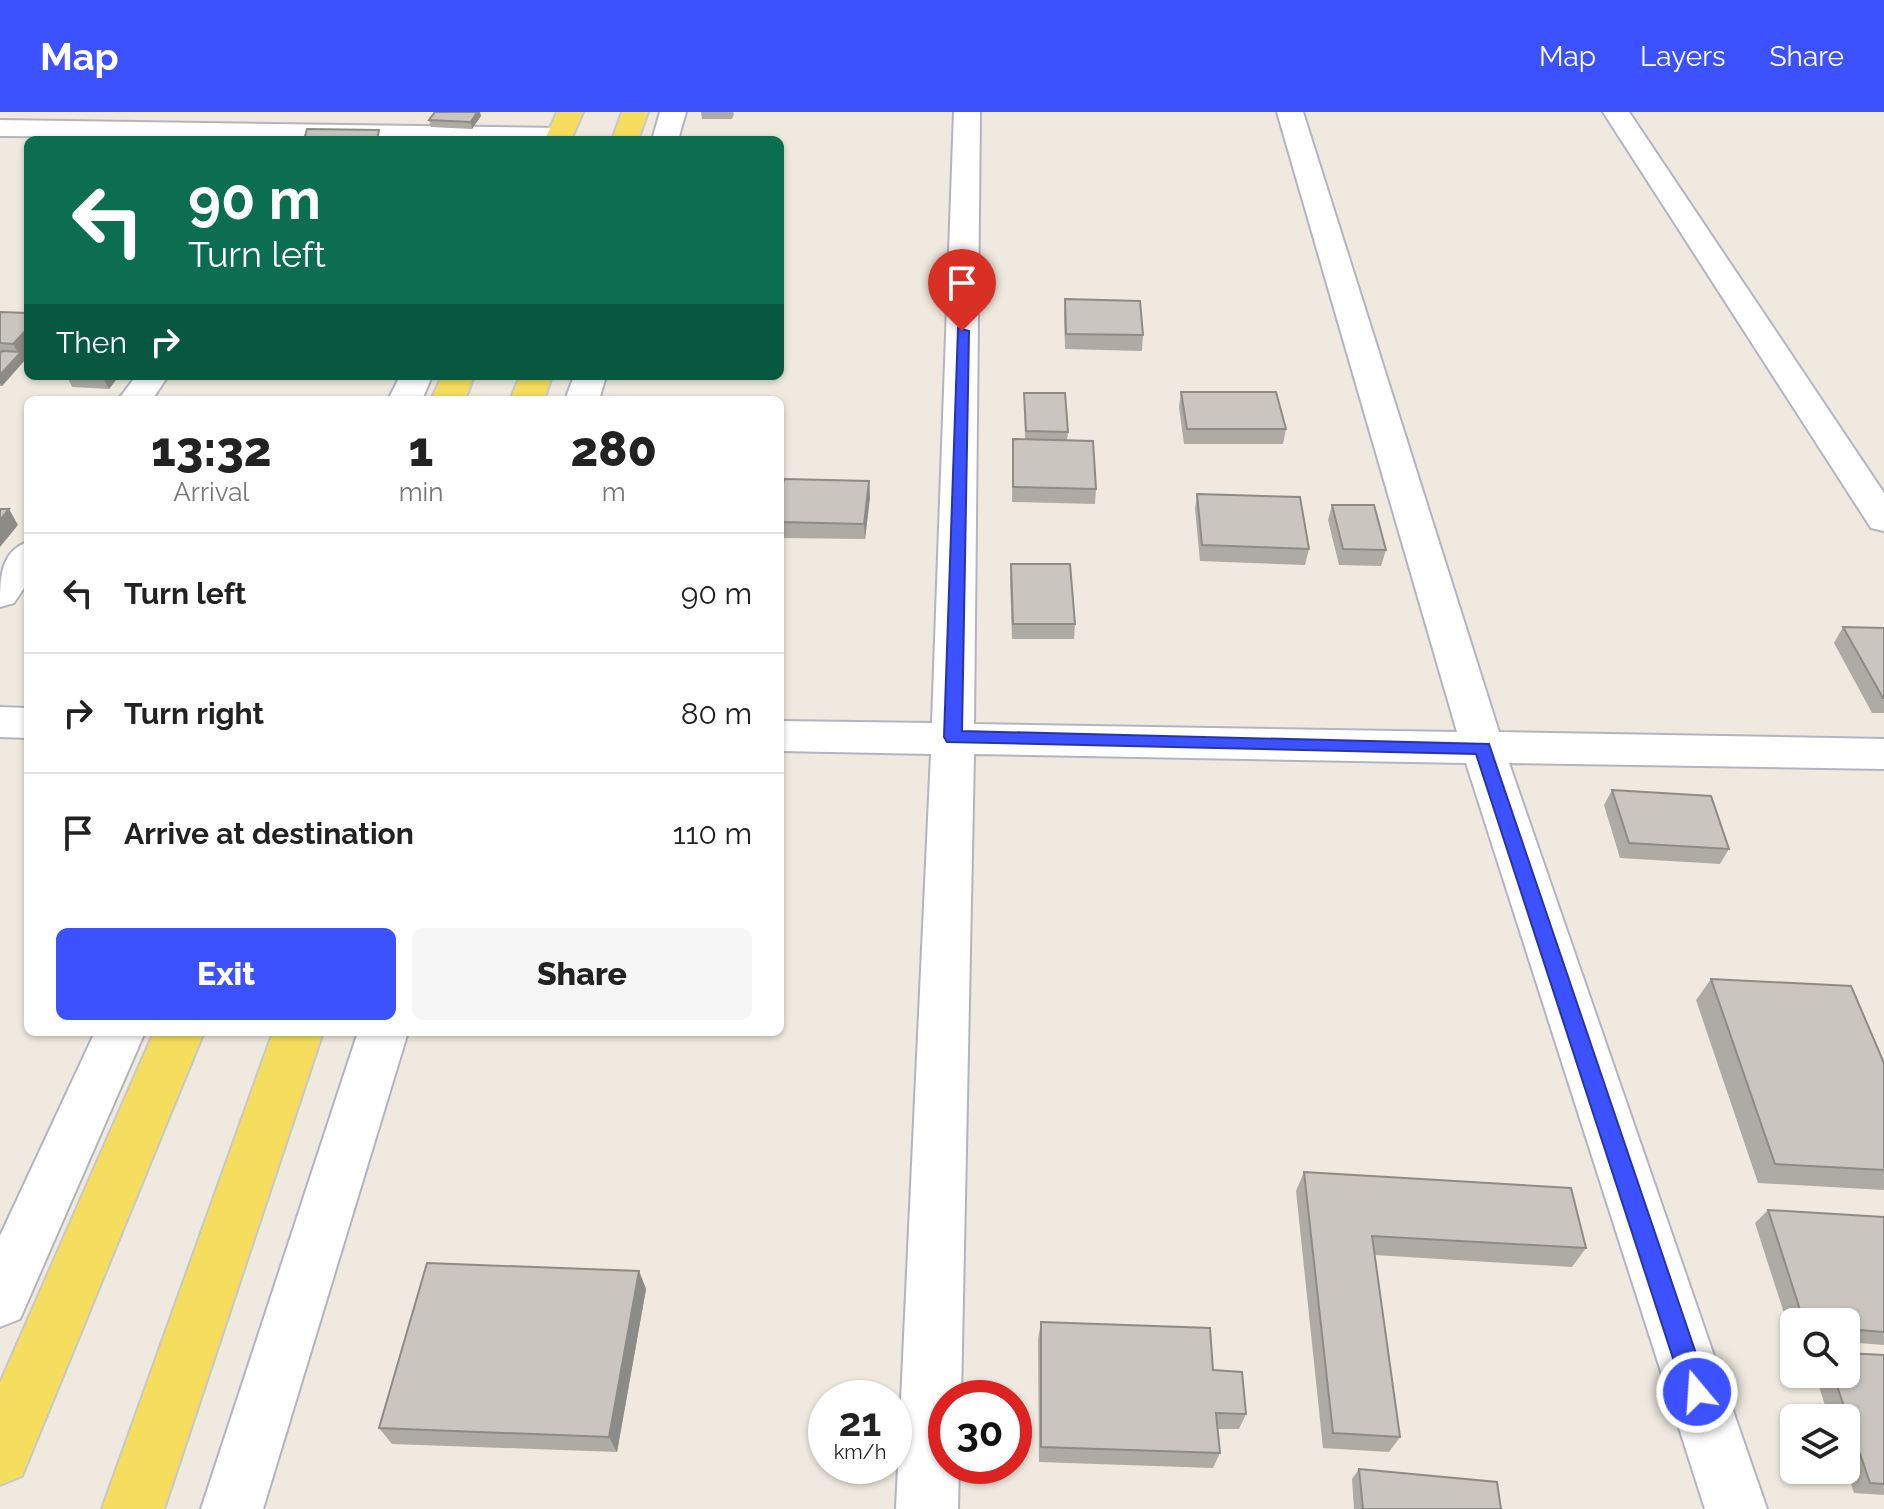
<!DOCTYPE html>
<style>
:root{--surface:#fff;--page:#f6f6f6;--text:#222;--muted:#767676;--line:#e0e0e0;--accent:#3c51ff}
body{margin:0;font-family:Raleway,sans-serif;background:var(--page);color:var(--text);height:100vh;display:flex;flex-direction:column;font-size:30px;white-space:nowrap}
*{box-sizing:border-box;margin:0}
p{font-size:26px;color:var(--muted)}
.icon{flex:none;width:44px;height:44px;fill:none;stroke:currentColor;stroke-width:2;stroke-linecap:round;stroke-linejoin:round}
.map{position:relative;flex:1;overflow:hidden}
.drawer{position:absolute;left:24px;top:284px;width:760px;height:640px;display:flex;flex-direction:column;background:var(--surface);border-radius:12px;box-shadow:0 2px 6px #0004}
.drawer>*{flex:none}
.hud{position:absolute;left:24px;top:24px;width:760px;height:244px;border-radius:12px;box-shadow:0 2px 6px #0004;background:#0b6e4f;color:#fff;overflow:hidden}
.buttons{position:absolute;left:1780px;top:1196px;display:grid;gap:16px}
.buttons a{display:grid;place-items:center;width:80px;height:80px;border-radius:12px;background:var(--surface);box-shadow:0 2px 6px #0004;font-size:40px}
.speed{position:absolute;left:808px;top:1268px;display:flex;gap:16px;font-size:40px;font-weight:700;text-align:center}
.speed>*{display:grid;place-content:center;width:104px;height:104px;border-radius:50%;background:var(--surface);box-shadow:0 2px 6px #0004;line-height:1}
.speed small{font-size:20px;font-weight:400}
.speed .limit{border:12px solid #d22;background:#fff;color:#111}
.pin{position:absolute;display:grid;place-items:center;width:68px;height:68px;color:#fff;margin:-82px -34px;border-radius:50% 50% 50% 0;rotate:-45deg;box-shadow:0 0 8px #0007}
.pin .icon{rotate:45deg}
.me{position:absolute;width:88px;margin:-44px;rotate:342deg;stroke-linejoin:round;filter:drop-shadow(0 0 6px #0008)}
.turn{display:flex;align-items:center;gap:28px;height:168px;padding:0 32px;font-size:36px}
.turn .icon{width:104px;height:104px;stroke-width:2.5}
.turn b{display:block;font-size:56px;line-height:68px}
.then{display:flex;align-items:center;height:76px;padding:0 32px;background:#0003;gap:16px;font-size:30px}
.eta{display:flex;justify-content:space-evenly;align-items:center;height:136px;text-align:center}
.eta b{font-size:48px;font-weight:800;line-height:56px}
.primary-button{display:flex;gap:16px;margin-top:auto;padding:16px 32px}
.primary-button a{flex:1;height:92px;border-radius:12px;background:var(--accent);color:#fff;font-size:32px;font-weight:800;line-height:92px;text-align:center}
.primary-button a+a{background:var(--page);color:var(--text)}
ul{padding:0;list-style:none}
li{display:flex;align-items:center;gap:24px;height:120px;padding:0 32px;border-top:2px solid var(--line)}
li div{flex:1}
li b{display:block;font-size:30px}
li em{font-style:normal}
header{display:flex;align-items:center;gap:48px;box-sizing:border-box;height:112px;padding:0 40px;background:var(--accent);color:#fff}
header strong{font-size:38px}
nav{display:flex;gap:44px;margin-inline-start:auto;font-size:28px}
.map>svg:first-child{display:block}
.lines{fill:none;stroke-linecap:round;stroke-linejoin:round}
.minor-casing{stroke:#b3b4c1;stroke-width:4}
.primary-casing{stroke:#c8c8c8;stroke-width:4}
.minor{fill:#fff;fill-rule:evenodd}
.primary{fill:#f5de5e;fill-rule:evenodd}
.wall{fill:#aeaaa4}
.shaded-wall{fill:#8d8b86}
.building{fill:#cac6bf;stroke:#8d8b86;stroke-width:2}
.route{fill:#3c51ff;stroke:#2735a6;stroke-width:2}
</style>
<header>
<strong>Map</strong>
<nav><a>Map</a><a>Layers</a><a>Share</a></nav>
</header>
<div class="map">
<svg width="1884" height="1397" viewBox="0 0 1884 1397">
<rect width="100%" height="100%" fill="#efe9df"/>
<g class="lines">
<defs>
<path id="minor" d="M660,0H686L678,28H652Z
M954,0H980L974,612L1457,620L1277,0H1303L1499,620L1884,627V657L1509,651L1767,1397H1705L1466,651L974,642L961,1286H946V1354H959L958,1397H896L931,642L780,639V609L932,611Z
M1603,0H1629L1884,381V419L1871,416Z
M0,8L560,16L569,18L573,24L570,28L0,24Z
M136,264H168L152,288H118Z
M400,264H432L422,288H388Z
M574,264H606L599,288H565Z
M28,430V470L14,491L0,495C0,467 0,439 28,430Z
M0,595L28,596V626L0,625Z
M95,920H145L20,1207L0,1215V1124Z
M358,920H408L263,1397H201Z"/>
<path id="primary" d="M557,0H583L571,28H545Z
M622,0H648L638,28H612Z
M442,264H474L465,288H431Z
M520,264H552L544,288H510Z
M154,920H204L22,1364L0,1373V1271Z
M273,920H323L164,1397H102Z"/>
</defs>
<use href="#minor" class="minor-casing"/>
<use href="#primary" class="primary-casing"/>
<use href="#minor" class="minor"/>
<use href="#primary" class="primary"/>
</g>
<path class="wall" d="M701,0H733L734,2L732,7H702Z
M481,4L472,17L431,15L429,8Z
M1065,187L1143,223L1142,239L1065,237L1064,202Z
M0,200L28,201V240L24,245L25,248L2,274H0Z
M67,264H119L109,277L72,275Z
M1181,280L1286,317L1283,332H1184L1179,295Z
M1024,281L1068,320L1067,328L1096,377L1095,392L1012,390L1013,327H1025Z
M869,369L870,385L865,427L780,426V389Z
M1197,382L1309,437L1305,453L1200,449L1195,397Z
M1332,393L1386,438L1381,454L1339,453L1328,408Z
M1011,452L1075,512L1074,527H1012L1010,467Z
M1843,515L1884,516V601H1872L1834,531Z
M1612,678L1729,737L1720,752L1620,746L1604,693Z
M1711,867L1884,951V1078L1758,1071L1696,888Z
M1304,1060L1586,1136L1572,1155L1374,1143L1400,1325L1389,1340L1323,1336L1296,1079Z
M1768,1098L1884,1105V1233L1846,1230V1210H1794V1226H1792L1755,1111Z
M639,1159L646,1177L617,1340L392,1332L379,1316Z
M1041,1210L1213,1258L1246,1302L1239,1317H1217L1220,1341L1213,1356L1039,1350L1038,1227Z
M1884,1243V1383L1854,1381L1846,1356V1306H1829L1815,1262H1846Z
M1359,1357L1501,1397H1354L1352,1367Z"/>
<path class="shaded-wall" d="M477,0H480L481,4L472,17L471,10Z
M28,216V234H25L28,240L24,245L25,248L2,274L0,271V263L19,242L13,232Z
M102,264H119L109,277Z
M869,369L870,385L865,427L864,412Z
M9,397L18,413L0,435V408Z
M639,1159L646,1177L617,1340L609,1325Z"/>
<path class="building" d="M435,0H477L471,10L429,8Z
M307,17L379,18L377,28H304Z
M1065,187L1140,189L1143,223L1066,222Z
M0,200L28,201V216L13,232L0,231Z
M2,239L21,240L0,263V241Z
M1181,280H1276L1286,317H1187Z
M1024,281H1065L1068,320L1026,319Z
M1013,327L1093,329L1096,377L1013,375Z
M784,367L869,369L864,412L780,410V389Z
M1197,382L1300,385L1309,437L1202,433Z
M1332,393H1374L1386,438L1343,437Z
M0,397H9L0,408Z
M1011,452H1070L1075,512H1013Z
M1843,515L1884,516V586H1883Z
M1612,678L1711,684L1729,737L1629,731Z
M1711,867L1851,874L1884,951V1058L1775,1052Z
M1304,1060L1571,1076L1586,1136L1372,1124L1400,1325L1333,1321Z
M1768,1098L1884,1105V1220L1846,1217V1210H1804Z
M427,1151L639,1159L609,1325L379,1316Z
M1041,1210L1210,1216L1213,1258L1242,1260L1246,1302L1216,1301L1220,1341L1041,1335Z
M1846,1241L1884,1243V1372L1870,1371L1833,1262H1846Z
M1359,1357L1497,1370L1501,1397H1363Z"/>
<path class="route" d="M958,216L969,219L962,619L1489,632L1709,1280L1705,1289L1697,1292L1688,1289L1684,1280L1476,642L947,630L944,625Z"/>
</svg>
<div class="buttons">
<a><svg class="icon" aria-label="search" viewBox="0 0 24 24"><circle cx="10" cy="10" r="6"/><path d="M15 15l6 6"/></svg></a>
<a><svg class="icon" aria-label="layers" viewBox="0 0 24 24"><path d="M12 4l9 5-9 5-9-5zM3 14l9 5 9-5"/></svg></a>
</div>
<div class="speed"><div>21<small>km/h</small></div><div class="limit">30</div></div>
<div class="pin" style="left:962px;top:219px;background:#d93025"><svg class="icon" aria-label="arrive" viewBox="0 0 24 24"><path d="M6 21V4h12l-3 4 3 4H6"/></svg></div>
<svg class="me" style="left:1697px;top:1280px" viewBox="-20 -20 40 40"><circle r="17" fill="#3c51ff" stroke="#fff" stroke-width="3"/><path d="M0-11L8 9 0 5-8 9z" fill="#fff"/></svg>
<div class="hud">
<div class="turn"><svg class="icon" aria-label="left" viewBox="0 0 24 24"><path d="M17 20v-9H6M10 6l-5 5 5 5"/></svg><div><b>90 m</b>Turn left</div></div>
<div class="then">Then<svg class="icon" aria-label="right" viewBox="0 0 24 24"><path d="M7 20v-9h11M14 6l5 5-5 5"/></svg></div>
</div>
<section class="drawer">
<div class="eta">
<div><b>13:32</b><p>Arrival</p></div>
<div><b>1</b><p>min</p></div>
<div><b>280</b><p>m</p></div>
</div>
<ul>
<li><svg class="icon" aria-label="left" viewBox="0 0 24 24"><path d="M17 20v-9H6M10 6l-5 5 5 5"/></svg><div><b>Turn left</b></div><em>90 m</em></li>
<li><svg class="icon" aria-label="right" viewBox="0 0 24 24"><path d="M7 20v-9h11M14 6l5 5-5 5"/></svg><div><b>Turn right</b></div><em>80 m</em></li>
<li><svg class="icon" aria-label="arrive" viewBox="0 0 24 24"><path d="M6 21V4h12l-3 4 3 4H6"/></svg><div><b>Arrive at destination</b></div><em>110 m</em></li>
</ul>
<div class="primary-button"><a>Exit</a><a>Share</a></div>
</section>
</div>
